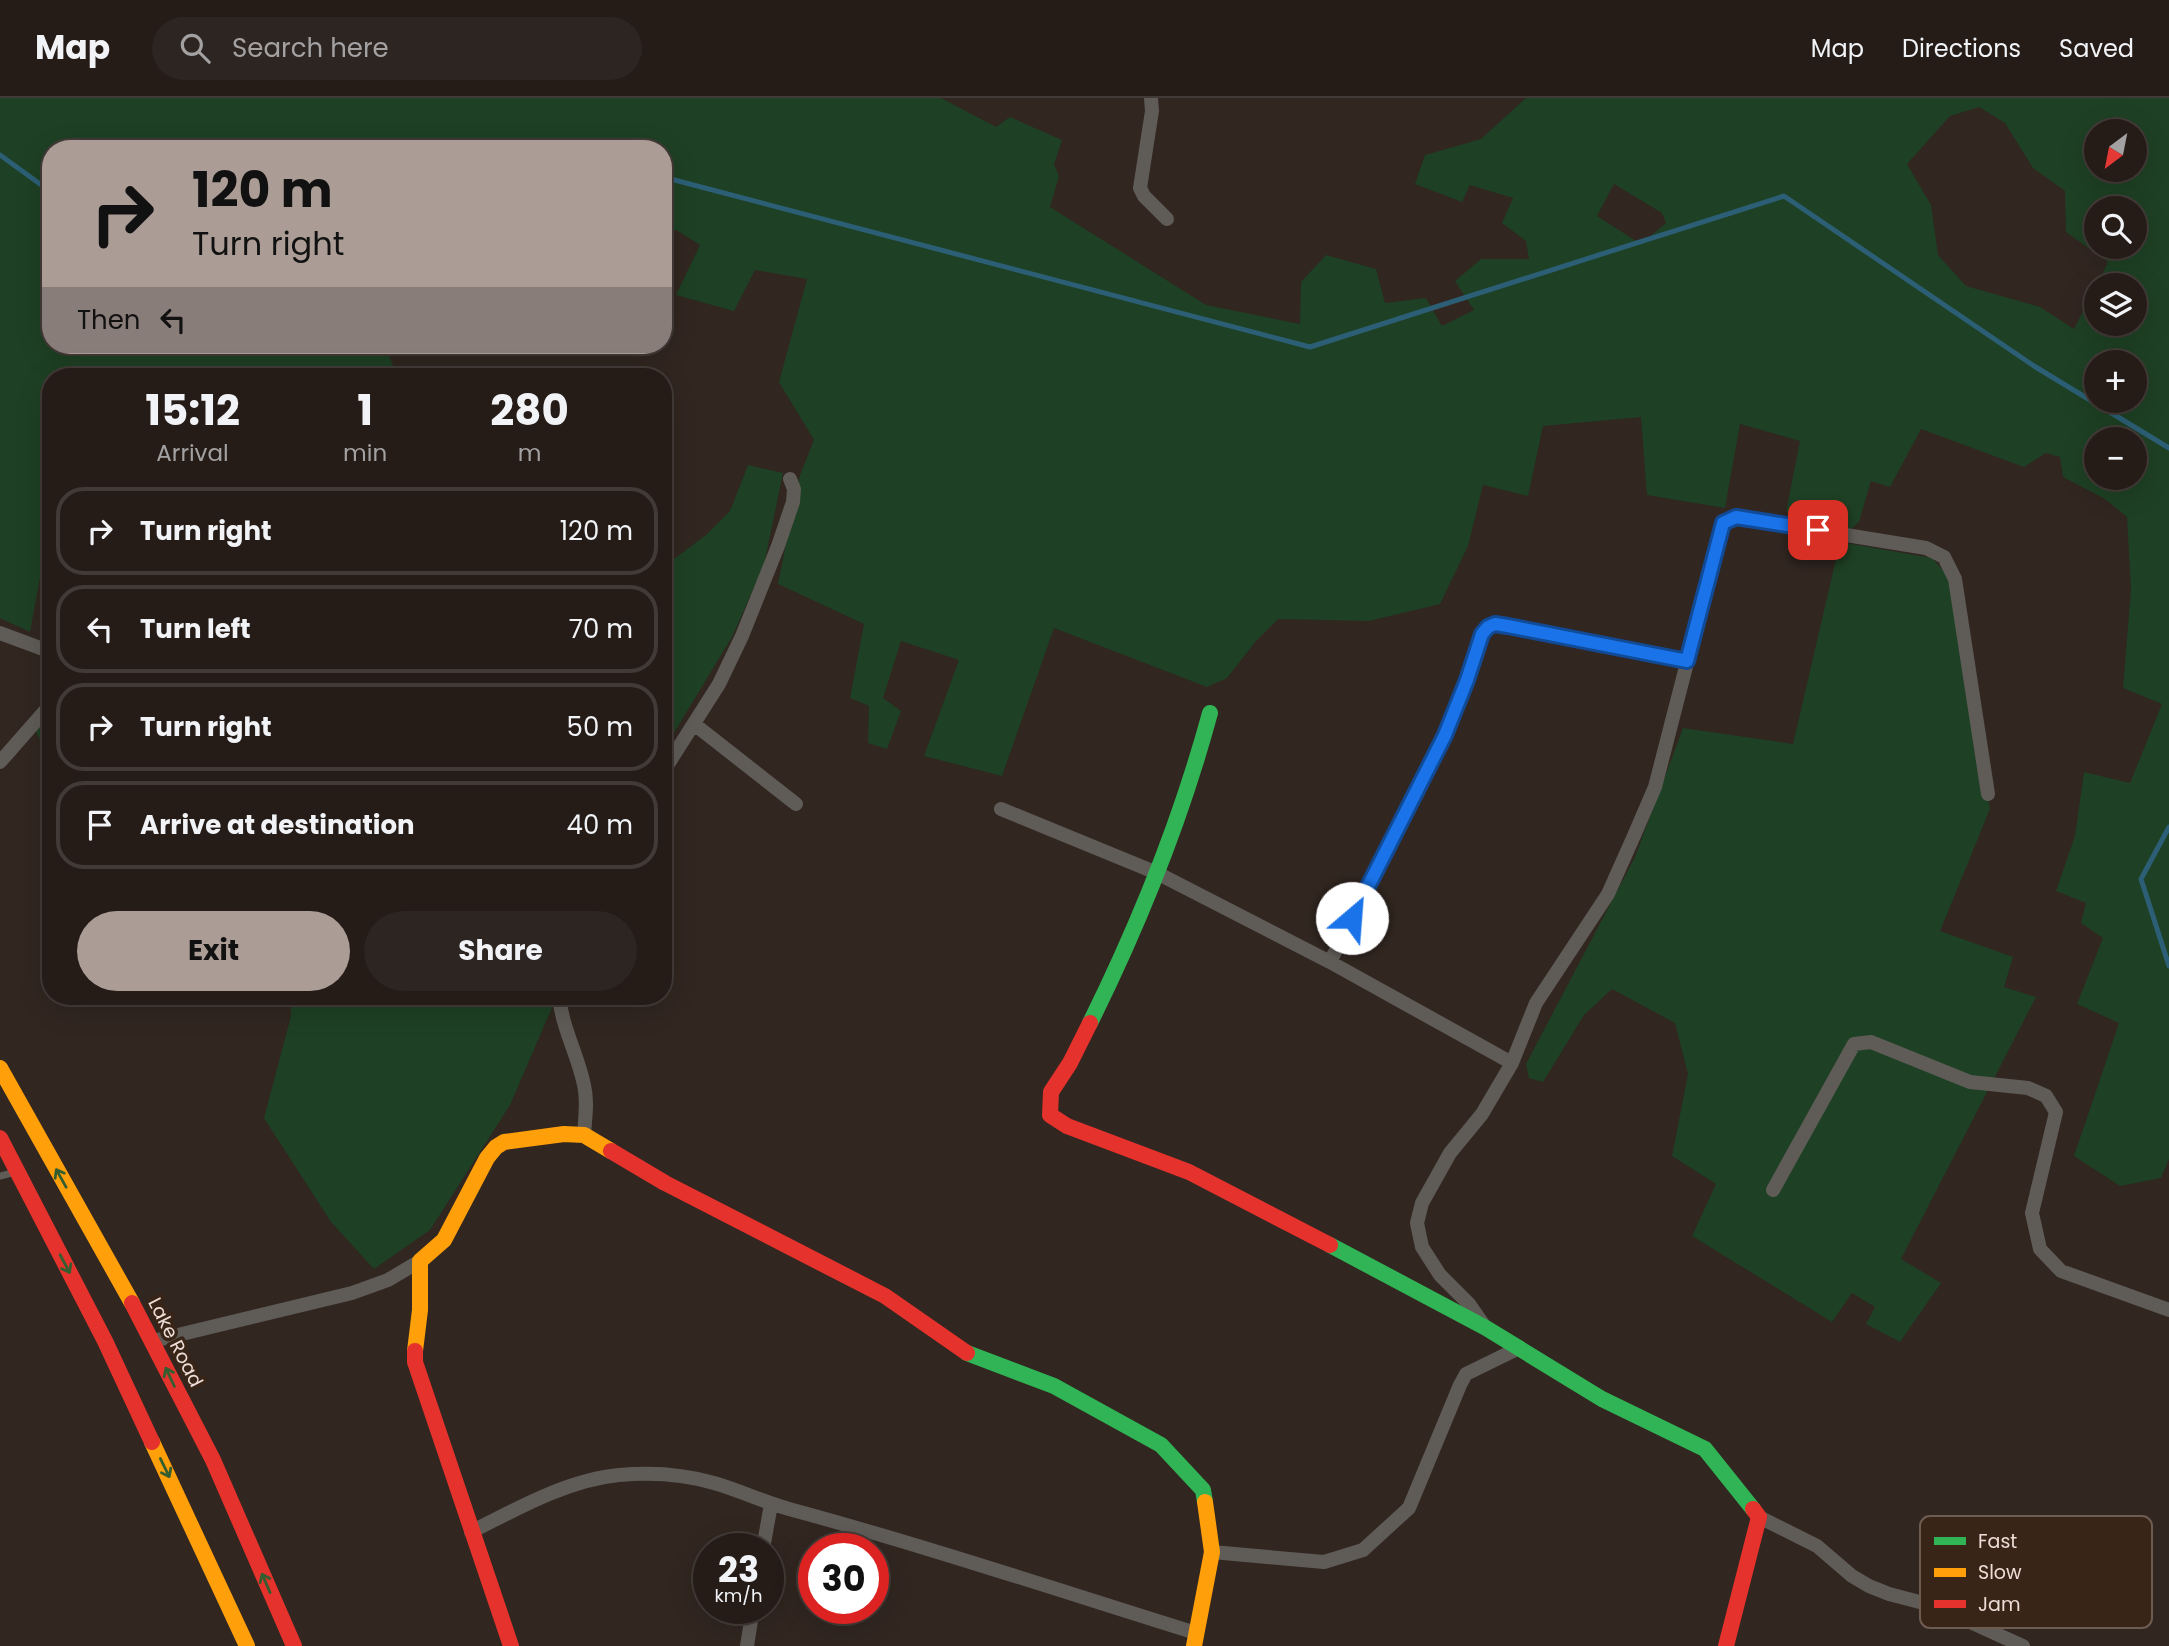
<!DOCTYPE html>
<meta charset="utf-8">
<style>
:root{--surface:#251c18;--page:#2d2521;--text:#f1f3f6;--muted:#a3a1a2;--line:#423a37;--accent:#ab9d96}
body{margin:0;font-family:Poppins,sans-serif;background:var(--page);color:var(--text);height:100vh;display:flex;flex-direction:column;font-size:26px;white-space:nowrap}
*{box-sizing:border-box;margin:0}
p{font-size:23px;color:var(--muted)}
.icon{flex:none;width:38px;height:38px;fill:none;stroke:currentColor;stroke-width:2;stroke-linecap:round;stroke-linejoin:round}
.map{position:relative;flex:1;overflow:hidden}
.details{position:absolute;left:42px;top:270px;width:630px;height:637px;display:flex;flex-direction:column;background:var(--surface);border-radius:28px;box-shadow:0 7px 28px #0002,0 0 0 2px var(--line)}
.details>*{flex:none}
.top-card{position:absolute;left:42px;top:42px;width:630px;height:214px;border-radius:28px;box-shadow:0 7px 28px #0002,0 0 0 2px var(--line);background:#ab9d96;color:#111;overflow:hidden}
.needle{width:46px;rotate:212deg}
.fabs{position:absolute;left:2084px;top:21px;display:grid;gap:14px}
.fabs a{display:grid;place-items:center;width:63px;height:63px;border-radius:50%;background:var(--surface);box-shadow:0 7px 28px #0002,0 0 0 2px var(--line);font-size:35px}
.speed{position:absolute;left:693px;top:1435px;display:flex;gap:14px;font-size:35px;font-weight:700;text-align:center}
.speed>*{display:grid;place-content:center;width:91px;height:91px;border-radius:50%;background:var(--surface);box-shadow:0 7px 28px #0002,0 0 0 2px var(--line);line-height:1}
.speed small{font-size:18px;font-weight:400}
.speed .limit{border:10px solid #d22;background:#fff;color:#111}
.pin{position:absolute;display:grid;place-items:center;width:60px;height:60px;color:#fff;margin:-30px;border-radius:14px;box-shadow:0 4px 10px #0006}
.me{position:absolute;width:77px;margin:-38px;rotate:27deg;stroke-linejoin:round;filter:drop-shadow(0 0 5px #0008)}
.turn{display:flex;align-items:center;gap:24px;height:147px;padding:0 35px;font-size:32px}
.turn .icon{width:91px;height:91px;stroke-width:2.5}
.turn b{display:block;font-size:49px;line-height:60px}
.then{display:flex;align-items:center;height:66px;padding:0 35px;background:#0003;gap:14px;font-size:26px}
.eta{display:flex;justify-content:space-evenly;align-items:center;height:119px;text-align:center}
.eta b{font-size:42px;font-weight:700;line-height:49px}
.cta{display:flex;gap:14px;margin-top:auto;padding:14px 35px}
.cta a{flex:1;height:80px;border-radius:42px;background:var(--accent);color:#111;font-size:28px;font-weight:700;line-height:80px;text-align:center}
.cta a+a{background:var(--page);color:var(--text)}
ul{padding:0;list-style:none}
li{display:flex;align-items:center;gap:21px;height:88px;margin:0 14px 10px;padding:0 21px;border:4px solid var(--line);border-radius:28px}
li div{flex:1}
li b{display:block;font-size:26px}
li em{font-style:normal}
header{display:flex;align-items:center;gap:42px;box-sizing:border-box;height:98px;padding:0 35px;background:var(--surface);border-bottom:2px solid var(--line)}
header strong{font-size:33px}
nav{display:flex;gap:38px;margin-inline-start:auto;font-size:24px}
.search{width:490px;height:63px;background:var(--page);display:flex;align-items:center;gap:18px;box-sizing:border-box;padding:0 24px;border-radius:38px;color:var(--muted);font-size:26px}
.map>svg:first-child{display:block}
.green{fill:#1e4024;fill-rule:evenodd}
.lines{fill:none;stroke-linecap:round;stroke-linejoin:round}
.stream{stroke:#2c5f75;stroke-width:5}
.lane{stroke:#5f5b57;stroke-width:7}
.street{stroke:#5f5b57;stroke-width:14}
.fast{stroke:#30b455;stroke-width:16}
.slow{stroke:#ff9f0a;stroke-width:16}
.jam{stroke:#e5322d;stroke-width:16}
.oneway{stroke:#355e30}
.route-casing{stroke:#114b97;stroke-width:18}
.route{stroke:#1a73e8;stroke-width:12}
.labels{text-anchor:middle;stroke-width:7;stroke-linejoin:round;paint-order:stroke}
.street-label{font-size:19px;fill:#ecddd6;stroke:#392418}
.key{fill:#392418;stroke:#6f5c51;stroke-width:2}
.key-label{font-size:19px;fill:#ecddd6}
</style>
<header>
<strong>Map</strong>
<div class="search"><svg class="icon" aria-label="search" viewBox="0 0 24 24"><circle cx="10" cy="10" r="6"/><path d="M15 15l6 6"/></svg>Search here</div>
<nav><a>Map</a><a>Directions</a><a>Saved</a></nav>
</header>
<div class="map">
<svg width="2169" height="1548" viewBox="0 0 2169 1548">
<rect width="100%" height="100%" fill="#312620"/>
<path class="green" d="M0,0H941L996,29L1010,19L1062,42L1054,66L1059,78L1050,109L1206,207L1300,226L1301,184L1326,157L1376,171L1385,205L1426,200L1442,228L1474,212L1455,183L1481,161H1529L1526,143L1502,125L1513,100L1470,87L1462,104L1415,86L1425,57L1481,41L1526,0H2169V1061L2161,1080L2120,1088L2074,1058L2119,925L2077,906L2103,840L2081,825L2086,805L2056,793L2075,738L2084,674L2130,685L2162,606L2123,590L2131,491L2127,419L2105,401L2063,379L2060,359L2046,355L2024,369L1921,331L1890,389L1871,383L1859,424L1850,432L1786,414L1800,343L1740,326L1725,410L1647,397L1641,319L1543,328L1528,398L1483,387L1468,448L1440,506L1369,523L1278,521L1256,543L1227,580L1207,589L1054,530L1002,678L924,658L959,562L901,543L883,600L901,613L887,651L868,645L869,608L850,600L864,526L778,486L800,377L814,342L779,284L807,181L755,172L734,213L676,197L700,147L676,132L663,134V51H51V247H385L397,278H51V419L30,534L0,520ZM1979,9L2005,25L2033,70L2065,93L2066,134L2108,164L2097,187H2135V226H2096V187L2074,231L2040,209L1966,188L1938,157L1931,107L1907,66L1950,18ZM2096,33H2135V72H2096ZM1614,86L1662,115L1666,125L1641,146L1597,118ZM2096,110H2135V149H2096ZM2096,264H2135V303H2096ZM2096,341H2135V380H2096Z
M748,367L783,375L764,467L732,539L663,653V469L706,437L730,413Z
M1840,444L1932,460L1949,479L1990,711L1940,833L2013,859L2004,889L2036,899L1901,1161L1941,1185L1900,1244L1866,1226L1875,1209L1852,1195L1832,1224L1692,1138L1716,1086L1672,1058L1688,976L1675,925L1612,891L1584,917L1543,984L1529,980L1526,966L1635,759L1683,630L1793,646Z
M51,616V700L49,662L36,633Z
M290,898H557L510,1007L430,1132L374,1171L331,1124L264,1020L291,918Z"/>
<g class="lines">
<path class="stream" d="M0,57L51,94
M663,79L1310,249L1784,98L2034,268L2169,350
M2169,729L2141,781L2169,868"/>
<path class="lane" d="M0,1078L16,1074"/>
<path class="street" d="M1151,0L1152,13L1140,90L1144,98L1167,121
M0,535L51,554
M694,626L796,706
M0,664L51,606
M663,674L719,586L742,538L778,448L793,404L794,391L790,381
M1001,711L1157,775L1330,864L1512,965
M1330,864L1445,637L1467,582L1482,536L1488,529L1495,526L1508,528L1687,563
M559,898C562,930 578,957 584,987C588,1004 585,1020 584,1037
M1773,1092L1854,946L1871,944L1970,984L2028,990L2046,998L2056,1014L2032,1115L2040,1151L2061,1173L2169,1212
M1483,1226L1469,1206L1440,1177L1422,1149L1417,1125L1422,1105L1450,1055L1482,1016L1512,965L1536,905L1608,796L1633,740L1655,689L1723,425L1736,419L1926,450L1944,459L1955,481L1988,696
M153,1243L352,1195L388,1182L420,1163
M1759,1419L1817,1448L1852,1478L1869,1488L1889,1496L1935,1508L2023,1548
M471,1434C516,1411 567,1382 619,1377C651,1374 683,1376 714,1385C739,1392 763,1404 789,1411C926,1448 1061,1493 1196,1535
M763,1451L771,1406
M1212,1454L1324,1464L1363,1452L1409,1410L1460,1287L1466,1276L1517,1251
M747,1548L753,1510"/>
<path class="fast" d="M1090,925C1139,826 1181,722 1210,615
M1330,1147L1486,1230L1602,1301L1705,1351L1753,1411
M967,1255L1054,1288L1161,1347L1203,1392L1205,1404"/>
<path class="slow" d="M0,970L132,1205
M415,1253L420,1212V1163L444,1142L487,1060L496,1049L504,1044L564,1036L584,1037L611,1053
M152,1344L247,1548
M1194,1548L1212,1454L1205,1404"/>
<path class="jam" d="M1090,925L1070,965L1051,994L1050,1017L1067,1028L1189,1074L1330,1147
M0,1040L105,1243L152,1344
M611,1053L665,1085L885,1198L967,1255
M132,1205L213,1362L294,1548
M415,1253V1264L511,1548
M1726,1548L1759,1419L1753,1411"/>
</g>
<defs><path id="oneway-shaft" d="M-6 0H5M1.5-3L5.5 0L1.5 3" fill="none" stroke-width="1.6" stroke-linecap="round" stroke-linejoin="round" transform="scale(1.75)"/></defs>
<g class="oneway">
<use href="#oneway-shaft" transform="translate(61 1080) rotate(-119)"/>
<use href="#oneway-shaft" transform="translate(65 1166) rotate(62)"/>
<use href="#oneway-shaft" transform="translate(170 1279) rotate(-115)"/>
<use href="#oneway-shaft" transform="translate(165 1370) rotate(64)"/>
<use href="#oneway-shaft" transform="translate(266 1485) rotate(-113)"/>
</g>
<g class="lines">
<defs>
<path id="route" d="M1352,820L1445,637L1467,582L1482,536L1488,529L1495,526L1508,528L1687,563L1723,425L1736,419L1818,432"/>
</defs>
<use href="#route" class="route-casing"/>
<use href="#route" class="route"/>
</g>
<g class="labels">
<g class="street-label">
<text transform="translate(176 1244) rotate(63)" y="7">Lake Road</text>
</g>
</g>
<rect x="1920" y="1418" width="232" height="112" rx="10" class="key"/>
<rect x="1934" y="1439" width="32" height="8" fill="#30b455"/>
<rect x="1934" y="1470" width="32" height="9" fill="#ff9f0a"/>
<rect x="1934" y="1502" width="32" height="8" fill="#e5322d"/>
<g class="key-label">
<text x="1978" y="1450">Fast</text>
<text x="1978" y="1481">Slow</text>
<text x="1978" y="1513">Jam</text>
</g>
</svg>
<div class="fabs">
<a><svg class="needle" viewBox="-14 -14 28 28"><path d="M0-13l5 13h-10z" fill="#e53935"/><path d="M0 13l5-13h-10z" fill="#a3a1a2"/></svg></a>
<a><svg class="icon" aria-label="search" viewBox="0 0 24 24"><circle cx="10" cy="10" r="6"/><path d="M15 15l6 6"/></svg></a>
<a><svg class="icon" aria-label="layers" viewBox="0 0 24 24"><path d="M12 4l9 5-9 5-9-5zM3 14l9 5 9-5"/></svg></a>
<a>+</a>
<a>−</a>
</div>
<div class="speed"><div>23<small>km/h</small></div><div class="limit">30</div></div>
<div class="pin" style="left:1818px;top:432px;background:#d93025"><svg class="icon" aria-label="arrive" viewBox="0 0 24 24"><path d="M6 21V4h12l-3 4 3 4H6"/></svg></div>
<svg class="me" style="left:1352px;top:820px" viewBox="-20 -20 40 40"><circle r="19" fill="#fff"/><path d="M0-13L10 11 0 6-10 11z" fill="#1a73e8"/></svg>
<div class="top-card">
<div class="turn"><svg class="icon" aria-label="right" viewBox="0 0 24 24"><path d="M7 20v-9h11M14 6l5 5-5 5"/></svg><div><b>120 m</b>Turn right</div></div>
<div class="then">Then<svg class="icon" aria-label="left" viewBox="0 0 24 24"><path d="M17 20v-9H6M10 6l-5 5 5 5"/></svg></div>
</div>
<section class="details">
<div class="eta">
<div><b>15:12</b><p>Arrival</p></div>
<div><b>1</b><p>min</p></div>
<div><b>280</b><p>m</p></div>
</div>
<ul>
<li><svg class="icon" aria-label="right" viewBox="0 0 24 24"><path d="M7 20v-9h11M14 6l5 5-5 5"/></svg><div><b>Turn right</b></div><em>120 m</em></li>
<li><svg class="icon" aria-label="left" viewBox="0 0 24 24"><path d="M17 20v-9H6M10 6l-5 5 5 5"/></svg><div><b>Turn left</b></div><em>70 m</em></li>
<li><svg class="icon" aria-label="right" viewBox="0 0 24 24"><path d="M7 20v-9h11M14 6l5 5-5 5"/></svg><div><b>Turn right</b></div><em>50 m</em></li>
<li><svg class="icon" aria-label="arrive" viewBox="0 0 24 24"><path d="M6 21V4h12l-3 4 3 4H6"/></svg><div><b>Arrive at destination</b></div><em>40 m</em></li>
</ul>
<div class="cta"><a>Exit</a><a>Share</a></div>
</section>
</div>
